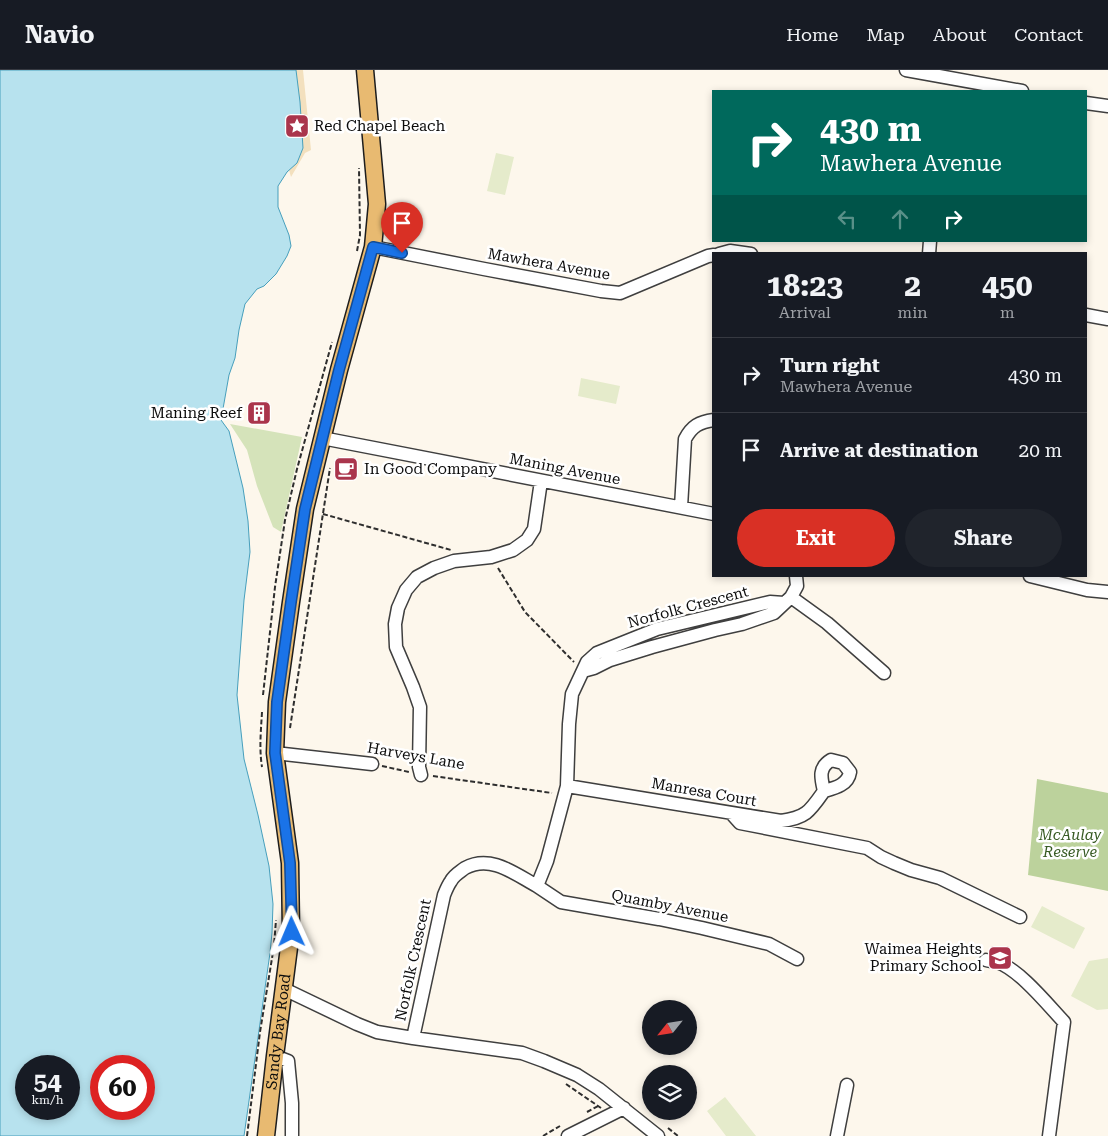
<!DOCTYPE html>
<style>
:root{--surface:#171b24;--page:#20242c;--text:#f1f3f6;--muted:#9ea1a6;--line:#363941;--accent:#d93025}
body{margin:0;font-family:"Roboto Serif",serif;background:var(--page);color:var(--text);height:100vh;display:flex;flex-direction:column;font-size:19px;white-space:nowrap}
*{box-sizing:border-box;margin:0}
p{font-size:16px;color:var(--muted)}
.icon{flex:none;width:28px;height:28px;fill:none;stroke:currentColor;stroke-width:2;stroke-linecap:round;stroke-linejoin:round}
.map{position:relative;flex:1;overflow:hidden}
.drawer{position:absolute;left:712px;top:182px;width:375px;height:325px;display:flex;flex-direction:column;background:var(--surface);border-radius:0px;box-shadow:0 2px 8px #0003}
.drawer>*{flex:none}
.top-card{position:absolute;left:712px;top:20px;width:375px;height:152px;border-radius:0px;box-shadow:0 2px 8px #0003;background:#00695c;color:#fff;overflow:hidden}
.needle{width:32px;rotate:240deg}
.buttons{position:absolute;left:642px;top:930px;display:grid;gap:10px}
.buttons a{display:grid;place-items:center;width:55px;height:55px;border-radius:50%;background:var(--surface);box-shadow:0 2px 8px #0003;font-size:25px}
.speed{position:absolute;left:15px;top:985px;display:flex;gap:10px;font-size:25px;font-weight:700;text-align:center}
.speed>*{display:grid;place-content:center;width:65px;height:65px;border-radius:50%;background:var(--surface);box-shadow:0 2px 8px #0003;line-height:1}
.speed small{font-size:12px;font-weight:400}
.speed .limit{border:8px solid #d22;background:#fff;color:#111}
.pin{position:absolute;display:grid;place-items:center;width:42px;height:42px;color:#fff;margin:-51px -21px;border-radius:50% 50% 50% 0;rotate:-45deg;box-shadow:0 0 5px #0007}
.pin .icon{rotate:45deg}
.me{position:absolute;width:55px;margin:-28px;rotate:359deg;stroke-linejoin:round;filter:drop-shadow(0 0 4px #0008)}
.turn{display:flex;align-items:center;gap:18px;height:105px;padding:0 25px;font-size:22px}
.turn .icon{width:65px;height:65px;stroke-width:2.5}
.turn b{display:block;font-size:35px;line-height:42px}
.lanes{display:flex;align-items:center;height:48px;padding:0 25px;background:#0003;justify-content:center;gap:25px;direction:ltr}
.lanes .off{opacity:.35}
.eta{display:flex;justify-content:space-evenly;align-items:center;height:85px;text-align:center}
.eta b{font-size:30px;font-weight:700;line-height:35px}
.action{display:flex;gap:10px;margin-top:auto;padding:10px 25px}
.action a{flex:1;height:58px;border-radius:30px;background:var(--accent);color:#fff;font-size:20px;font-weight:700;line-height:58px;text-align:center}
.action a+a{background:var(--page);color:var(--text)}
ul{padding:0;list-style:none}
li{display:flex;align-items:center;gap:15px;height:75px;padding:0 25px;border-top:1px solid var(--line)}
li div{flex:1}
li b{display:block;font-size:19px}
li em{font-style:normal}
header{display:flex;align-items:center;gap:30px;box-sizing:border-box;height:70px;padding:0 25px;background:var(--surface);border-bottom:1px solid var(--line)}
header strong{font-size:24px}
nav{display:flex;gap:28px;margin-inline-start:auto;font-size:18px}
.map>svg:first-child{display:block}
.green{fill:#d5e3ba}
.forest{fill:#bcd29c}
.sand{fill:#f3e0be}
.pitch{fill:#e5ebcb}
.water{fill:#b7e2ee;stroke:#479fbc;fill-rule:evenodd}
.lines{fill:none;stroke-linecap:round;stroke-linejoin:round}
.minor-casing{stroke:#3f3f3f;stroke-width:15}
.major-casing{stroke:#1d1d1d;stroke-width:19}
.path{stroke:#2e2e2e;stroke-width:2;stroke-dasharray:5 2.5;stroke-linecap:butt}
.minor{stroke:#fff;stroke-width:12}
.major{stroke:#e8ba71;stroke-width:16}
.route-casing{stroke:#114b97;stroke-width:12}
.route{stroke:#1a73e8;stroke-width:9}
.labels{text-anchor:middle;stroke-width:5;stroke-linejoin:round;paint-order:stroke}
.poi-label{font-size:15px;fill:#0c0c0c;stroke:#fff;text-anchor:start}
.street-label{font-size:15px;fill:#0c0c0c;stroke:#fff}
.park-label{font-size:15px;font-style:italic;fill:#385b24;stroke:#fff}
</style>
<header>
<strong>Navio</strong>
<nav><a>Home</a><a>Map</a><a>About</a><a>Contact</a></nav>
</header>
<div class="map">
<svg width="1108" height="1066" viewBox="0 0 1108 1066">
<rect width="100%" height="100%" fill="#fdf7ec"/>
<path class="green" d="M230,354L302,367L281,462L273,457L257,416L247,380Z"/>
<path class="forest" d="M1037,709L1108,723V821L1028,805Z"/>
<path class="sand" d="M280,0H303L311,80L305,83L291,107L287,93Z"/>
<path class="pitch" d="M496,83L514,87L505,125L487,121Z
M581,308L620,316L616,334L578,326Z
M1042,836L1085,858L1074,879L1031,857Z
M1108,888V939L1097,940L1071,926L1089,891Z
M725,1027L756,1066H726L707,1041Z"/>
<path class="water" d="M0,0H296L300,32L303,78L297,93L287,102L278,116V137L289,165L291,176L287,186L276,204L264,216L257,219L245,234L239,260L235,288L229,305L221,350L229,361L243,418L248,451L250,482L244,530L237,625L244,689L258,745L269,796L273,834L272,863L270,883L244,1066H0ZM26,996H69V1039H26ZM101,996H144V1039H101Z"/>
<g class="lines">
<defs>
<path id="minor" d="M906,0L1022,21
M1086,33L1108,36
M373,177L484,199L601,221L620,223L708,186L714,185
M719,184L730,181L751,184
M929,184L930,171
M1086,245L1108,249
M322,368L714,444
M681,437L685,369C692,356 699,352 714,350
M1030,506L1087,520L1108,522
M791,527L827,553L884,603
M583,601L594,598L610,590L652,577L715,560L742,554L774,543L791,527L797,516L796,506
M275,683L372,694
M421,705L419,697L420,637L413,617L396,577L395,554L398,538L406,520L417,507L434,498L454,491L491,487L513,480L527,470L534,459L541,411
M567,716L781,751C806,748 810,741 824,721C821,708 818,698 831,690L843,693L850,702C848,715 835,718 824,721
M731,743L740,753L867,778L881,787L894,793L911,800L940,808L1020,847
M537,816L561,832L659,849L702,858L769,874L797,889
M986,890C989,891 994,891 997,892C1019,899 1048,935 1064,952L1049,1066
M284,919L357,954L377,962L413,968L522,983L544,991L577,1005L599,1019L658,1066
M413,968L444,825C446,820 448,815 451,811C454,805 460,802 465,798C491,784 515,804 537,816L547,791L567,716L569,654L572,624L587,592L597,583L657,559L770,532L784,533
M275,986L288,991L292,1033V1066
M568,1066L624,1038
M837,1066L847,1015"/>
<g id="major">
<path id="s1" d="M266,1066L275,986L291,862L290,793L275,683L277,632L291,532L305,439L339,300L373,177L377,134L365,0"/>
</g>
</defs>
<use href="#minor" class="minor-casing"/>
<use href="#major" class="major-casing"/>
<path class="path" d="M357,181L360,165L359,98
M323,444L451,480
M498,498L525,542L574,592
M263,625L275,517L285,450L297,399L332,272
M262,642C261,660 259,678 262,697
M290,658L330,398
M382,696L409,702
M433,706L552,723
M566,1014L601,1038
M587,1042L598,1036
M668,1058L678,1066
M247,1066L260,962L274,876L276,850
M543,1066L560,1056"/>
<use href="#minor" class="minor"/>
<use href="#major" class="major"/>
</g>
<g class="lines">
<defs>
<path id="route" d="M292,862L290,793L275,683L277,632L291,532L305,439L339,300L373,177L402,183"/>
</defs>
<use href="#route" class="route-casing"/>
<use href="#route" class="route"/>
</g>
<defs>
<symbol id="sight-square" viewBox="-11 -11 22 22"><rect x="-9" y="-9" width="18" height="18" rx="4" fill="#aa354c" stroke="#fff"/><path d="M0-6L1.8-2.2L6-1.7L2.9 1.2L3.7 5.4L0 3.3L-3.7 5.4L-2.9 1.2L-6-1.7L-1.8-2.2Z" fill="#fff"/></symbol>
<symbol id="building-square" viewBox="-11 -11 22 22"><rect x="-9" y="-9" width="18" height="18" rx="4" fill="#aa354c" stroke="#fff"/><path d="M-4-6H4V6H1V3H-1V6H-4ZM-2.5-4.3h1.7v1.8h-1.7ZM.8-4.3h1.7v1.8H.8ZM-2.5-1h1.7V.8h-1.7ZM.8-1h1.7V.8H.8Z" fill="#fff"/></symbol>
<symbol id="cafe-square" viewBox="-11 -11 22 22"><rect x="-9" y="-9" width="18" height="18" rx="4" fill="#aa354c" stroke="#fff"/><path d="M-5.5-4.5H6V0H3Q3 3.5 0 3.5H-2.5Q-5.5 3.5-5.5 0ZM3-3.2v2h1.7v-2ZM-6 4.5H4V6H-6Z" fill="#fff"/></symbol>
<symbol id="school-square" viewBox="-11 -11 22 22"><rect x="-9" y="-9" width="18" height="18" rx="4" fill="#aa354c" stroke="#fff"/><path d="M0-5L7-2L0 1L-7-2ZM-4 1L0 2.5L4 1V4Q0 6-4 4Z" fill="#fff"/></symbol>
</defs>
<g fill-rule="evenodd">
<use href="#sight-square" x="283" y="42" width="28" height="28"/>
<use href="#building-square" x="245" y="329" width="28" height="28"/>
<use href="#cafe-square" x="332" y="385" width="28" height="28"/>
<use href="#school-square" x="986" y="874" width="28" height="28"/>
</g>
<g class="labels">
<g class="poi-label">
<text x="314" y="61">Red Chapel Beach</text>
<text x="242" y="348" text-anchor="end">Maning Reef</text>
<text x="364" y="404">In Good Company</text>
<text x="982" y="884" text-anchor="end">Waimea Heights<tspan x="982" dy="17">Primary School</tspan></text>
</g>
<g class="street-label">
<text transform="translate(549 194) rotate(10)" y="5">Mawhera Avenue</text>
<text transform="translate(565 399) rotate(11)" y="5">Maning Avenue</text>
<text transform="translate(688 537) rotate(-15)" y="5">Norfolk Crescent</text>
<text transform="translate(416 686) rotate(10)" y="5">Harveys Lane</text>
<text transform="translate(704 722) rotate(10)" y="5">Manresa Court</text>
<text transform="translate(670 836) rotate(11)" y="5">Quamby Avenue</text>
<text transform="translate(413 890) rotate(-78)" y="5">Norfolk Crescent</text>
<text dy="5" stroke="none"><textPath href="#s1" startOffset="105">Sandy Bay Road</textPath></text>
</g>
<g class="park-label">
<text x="1070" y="770">McAulay<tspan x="1070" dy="17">Reserve</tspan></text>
</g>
</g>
</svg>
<div class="buttons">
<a><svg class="needle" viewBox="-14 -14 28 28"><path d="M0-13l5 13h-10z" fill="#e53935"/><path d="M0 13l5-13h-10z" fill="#9ea1a6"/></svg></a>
<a><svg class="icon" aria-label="layers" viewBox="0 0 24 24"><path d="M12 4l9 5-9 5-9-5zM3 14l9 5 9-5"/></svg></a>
</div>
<div class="speed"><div>54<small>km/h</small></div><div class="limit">60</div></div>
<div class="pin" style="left:402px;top:183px;background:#d93025"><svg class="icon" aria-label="arrive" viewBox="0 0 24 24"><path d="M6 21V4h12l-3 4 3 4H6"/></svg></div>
<svg class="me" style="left:292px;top:862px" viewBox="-20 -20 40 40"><path d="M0-17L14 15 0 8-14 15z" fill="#1a73e8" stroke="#fff" stroke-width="4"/></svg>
<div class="top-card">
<div class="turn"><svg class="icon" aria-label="right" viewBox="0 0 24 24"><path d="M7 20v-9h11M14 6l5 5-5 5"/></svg><div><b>430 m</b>Mawhera Avenue</div></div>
<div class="lanes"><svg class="icon off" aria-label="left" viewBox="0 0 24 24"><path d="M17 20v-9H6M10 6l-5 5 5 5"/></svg><svg class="icon off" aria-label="ahead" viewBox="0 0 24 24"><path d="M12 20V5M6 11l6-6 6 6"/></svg><svg class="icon" aria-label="right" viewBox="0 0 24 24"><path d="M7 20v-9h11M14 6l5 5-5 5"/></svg></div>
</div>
<section class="drawer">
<div class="eta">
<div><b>18:23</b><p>Arrival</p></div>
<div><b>2</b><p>min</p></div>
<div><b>450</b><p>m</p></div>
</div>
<ul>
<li><svg class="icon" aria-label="right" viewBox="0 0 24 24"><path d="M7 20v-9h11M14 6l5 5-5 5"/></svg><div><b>Turn right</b><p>Mawhera Avenue</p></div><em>430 m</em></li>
<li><svg class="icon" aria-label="arrive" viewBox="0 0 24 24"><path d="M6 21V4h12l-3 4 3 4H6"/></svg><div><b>Arrive at destination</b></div><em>20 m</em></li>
</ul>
<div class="action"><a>Exit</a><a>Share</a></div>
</section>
</div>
